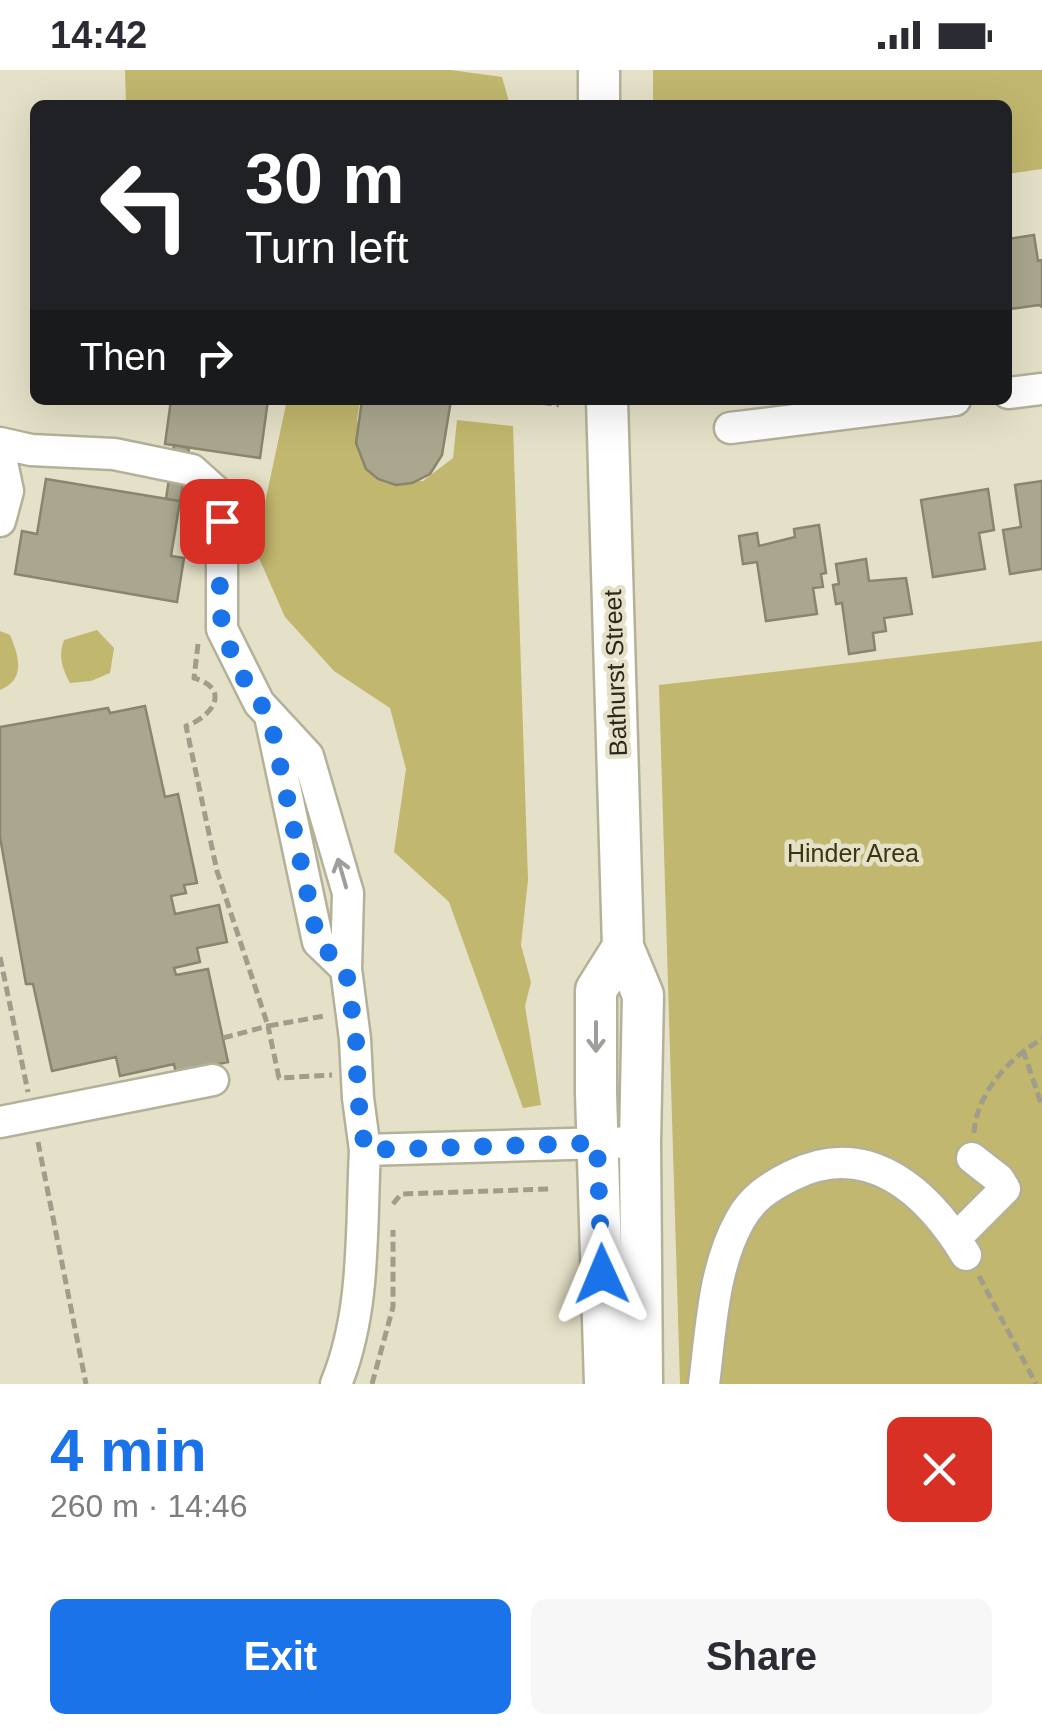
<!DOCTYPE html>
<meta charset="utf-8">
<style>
:root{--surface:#fff;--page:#f7f7f7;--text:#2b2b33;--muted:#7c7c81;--accent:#1a73e8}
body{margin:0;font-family:Helvetica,sans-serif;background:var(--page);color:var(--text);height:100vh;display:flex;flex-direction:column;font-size:38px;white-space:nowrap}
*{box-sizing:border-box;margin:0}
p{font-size:32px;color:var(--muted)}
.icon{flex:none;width:55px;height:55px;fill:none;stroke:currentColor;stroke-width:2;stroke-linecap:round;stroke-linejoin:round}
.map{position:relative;height:1314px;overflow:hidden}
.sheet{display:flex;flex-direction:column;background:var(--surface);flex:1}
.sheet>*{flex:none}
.hud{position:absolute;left:30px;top:30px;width:982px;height:305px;border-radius:15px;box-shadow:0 10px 40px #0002;background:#202124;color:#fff;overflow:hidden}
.pin{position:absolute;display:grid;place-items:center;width:85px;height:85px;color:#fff;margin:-42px;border-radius:20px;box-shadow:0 5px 15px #0006}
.me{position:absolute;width:110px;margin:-55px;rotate:359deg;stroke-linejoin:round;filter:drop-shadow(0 0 8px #0008)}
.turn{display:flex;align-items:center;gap:35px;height:210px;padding:0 50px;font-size:45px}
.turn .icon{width:130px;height:130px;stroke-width:2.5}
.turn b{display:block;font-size:70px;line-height:85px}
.then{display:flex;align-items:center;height:95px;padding:0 50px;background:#0003;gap:20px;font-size:38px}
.round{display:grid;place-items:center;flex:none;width:105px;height:105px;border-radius:15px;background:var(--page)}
.overview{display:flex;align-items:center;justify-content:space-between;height:170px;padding:0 50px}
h1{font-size:60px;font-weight:700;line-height:75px;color:var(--accent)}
.button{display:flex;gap:20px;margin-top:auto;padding:20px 50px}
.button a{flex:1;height:115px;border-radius:15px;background:var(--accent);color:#fff;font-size:40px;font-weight:700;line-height:115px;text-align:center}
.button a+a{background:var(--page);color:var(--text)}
.status{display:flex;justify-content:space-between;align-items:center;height:70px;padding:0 50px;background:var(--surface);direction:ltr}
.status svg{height:28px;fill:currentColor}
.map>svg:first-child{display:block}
.green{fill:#c2b76e}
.building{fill:#aba78f;stroke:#89866e;stroke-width:2.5}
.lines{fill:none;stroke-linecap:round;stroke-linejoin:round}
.minor-casing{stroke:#b4b199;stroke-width:35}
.major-casing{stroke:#b4b199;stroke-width:45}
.path{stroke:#a09d8a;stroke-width:5;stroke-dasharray:10 5;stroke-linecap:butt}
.minor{stroke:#fff;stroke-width:30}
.major{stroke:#fff;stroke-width:40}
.oneway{stroke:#9f9e9a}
.route{stroke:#1a73e8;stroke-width:18;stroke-dasharray:0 32.4}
.labels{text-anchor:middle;stroke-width:9;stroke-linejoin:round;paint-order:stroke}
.street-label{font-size:25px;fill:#29271e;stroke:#e5e1c8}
.park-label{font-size:25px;fill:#3b3610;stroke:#e5e1c8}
</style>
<div class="status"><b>14:42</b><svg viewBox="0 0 49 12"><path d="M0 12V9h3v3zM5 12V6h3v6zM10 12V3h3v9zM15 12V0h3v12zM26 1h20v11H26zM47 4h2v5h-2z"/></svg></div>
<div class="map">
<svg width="1042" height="1314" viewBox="0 0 1042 1314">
<rect width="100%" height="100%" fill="#e5e1c8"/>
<path class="green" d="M125,0H451L502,7L510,35H126Z
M653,0H1042V99L1008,104V35H653Z
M287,330H360L357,350L364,390L382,410L423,411L453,388L457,350L513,356L528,810L521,875L531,912L525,936L541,1035L523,1038L449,832L394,782L406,699L390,638L334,601L285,547L255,479Z
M97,560L114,578L110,603L91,611L70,613C62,598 58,586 64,570Z
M0,561L10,565C19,586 26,610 0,620Z
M1042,571V1314H680L659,615Z"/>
<path class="building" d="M1034,165L1038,191L1042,190V237L1039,235L1010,239L1008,169Z
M171,330H268L260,388L165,374Z
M362,330H451L442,385L430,404L412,413L396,415L378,409L366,399L356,373Z
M174,375L189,378L180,431L166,429Z
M46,409L180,431L171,486L184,488L177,532L15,504L22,461L37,464Z
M1042,411V499L1010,504L1003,460L1021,457L1015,415Z
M988,419L994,460L979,463L985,499L933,507L921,430Z
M819,455L826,503L821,504L823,517L813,518L817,544L766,551L757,492L743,494L739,466L757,463L759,476L795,467L794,459Z
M866,489L869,511L906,508L912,544L884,548L886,561L873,563L875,580L849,584L842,533L836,534L833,515L839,514L836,494Z
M145,636L165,727L178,724L197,813L184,815L186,823L171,826L175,844L219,835L227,872L197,878L200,892L174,898L176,905L208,899L228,992L176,1003L174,994L120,1006L116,987L52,1001L33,914H26L0,767V657L108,638L110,643Z"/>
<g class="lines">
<defs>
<path id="minor" d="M1008,323L1042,319
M730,358L955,330
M0,373L31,380L114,384L192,400L222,427V559L259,633L308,686L348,823L346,899L355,969L358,1028L365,1080
M0,383L8,421L0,451
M270,646L318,872L346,899
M0,1052L213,1010
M956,1168L1005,1119L999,1109L972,1088
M336,1314C366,1241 361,1158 365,1080L640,1072
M704,1314C711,1260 713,1198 740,1150C752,1128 769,1117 791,1106C868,1067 928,1122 966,1185"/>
<path id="major" d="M599,0V35
M607,330L623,877L643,925L640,1072L642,1314
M605,1314L596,1023V920L623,877"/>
</defs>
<use href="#minor" class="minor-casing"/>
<use href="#major" class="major-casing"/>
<path class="path" d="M527,330L559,335
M198,574L194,608C232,619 212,647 186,656L217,801L268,956L324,946
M0,887L28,1022
M223,968L268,956L279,1008L332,1005
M1023,980L1042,1036
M974,1063C976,1024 1009,988 1042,969
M38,1072L86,1314
M393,1134L401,1124L549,1119
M979,1206L1036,1314
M372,1314L393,1237V1160"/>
<use href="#minor" class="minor"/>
<use href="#major" class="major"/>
</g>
<defs><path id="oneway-shaft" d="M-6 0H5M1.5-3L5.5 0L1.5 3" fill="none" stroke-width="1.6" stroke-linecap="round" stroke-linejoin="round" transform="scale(2.5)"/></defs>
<g class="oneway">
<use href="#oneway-shaft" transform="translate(342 803) rotate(-106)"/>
<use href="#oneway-shaft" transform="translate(596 967) rotate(90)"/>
</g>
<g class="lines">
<path class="route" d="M222,451C222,481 216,535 224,561C232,589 249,622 269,644L318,872L346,900L356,969L358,1028L365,1080L597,1073L602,1204"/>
</g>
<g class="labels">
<g class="street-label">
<text transform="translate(615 603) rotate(-92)" y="9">Bathurst Street</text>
</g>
<g class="park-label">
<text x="853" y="792">Hinder Area</text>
</g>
</g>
</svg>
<div class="pin" style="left:222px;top:451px;background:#d93025"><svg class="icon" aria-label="arrive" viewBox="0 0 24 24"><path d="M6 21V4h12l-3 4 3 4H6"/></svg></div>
<svg class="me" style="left:602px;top:1204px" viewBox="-20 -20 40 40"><path d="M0-17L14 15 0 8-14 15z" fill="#1a73e8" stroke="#fff" stroke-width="4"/></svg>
<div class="hud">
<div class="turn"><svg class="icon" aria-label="left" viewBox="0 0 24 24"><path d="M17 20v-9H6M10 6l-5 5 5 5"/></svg><div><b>30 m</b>Turn left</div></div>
<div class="then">Then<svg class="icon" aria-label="right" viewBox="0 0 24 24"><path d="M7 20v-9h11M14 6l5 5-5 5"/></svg></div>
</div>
</div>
<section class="sheet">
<div class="overview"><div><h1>4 min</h1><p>260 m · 14:46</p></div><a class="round" style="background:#d93025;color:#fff"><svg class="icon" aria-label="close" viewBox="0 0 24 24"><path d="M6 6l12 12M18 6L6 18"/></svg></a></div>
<div class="button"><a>Exit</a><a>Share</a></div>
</section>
